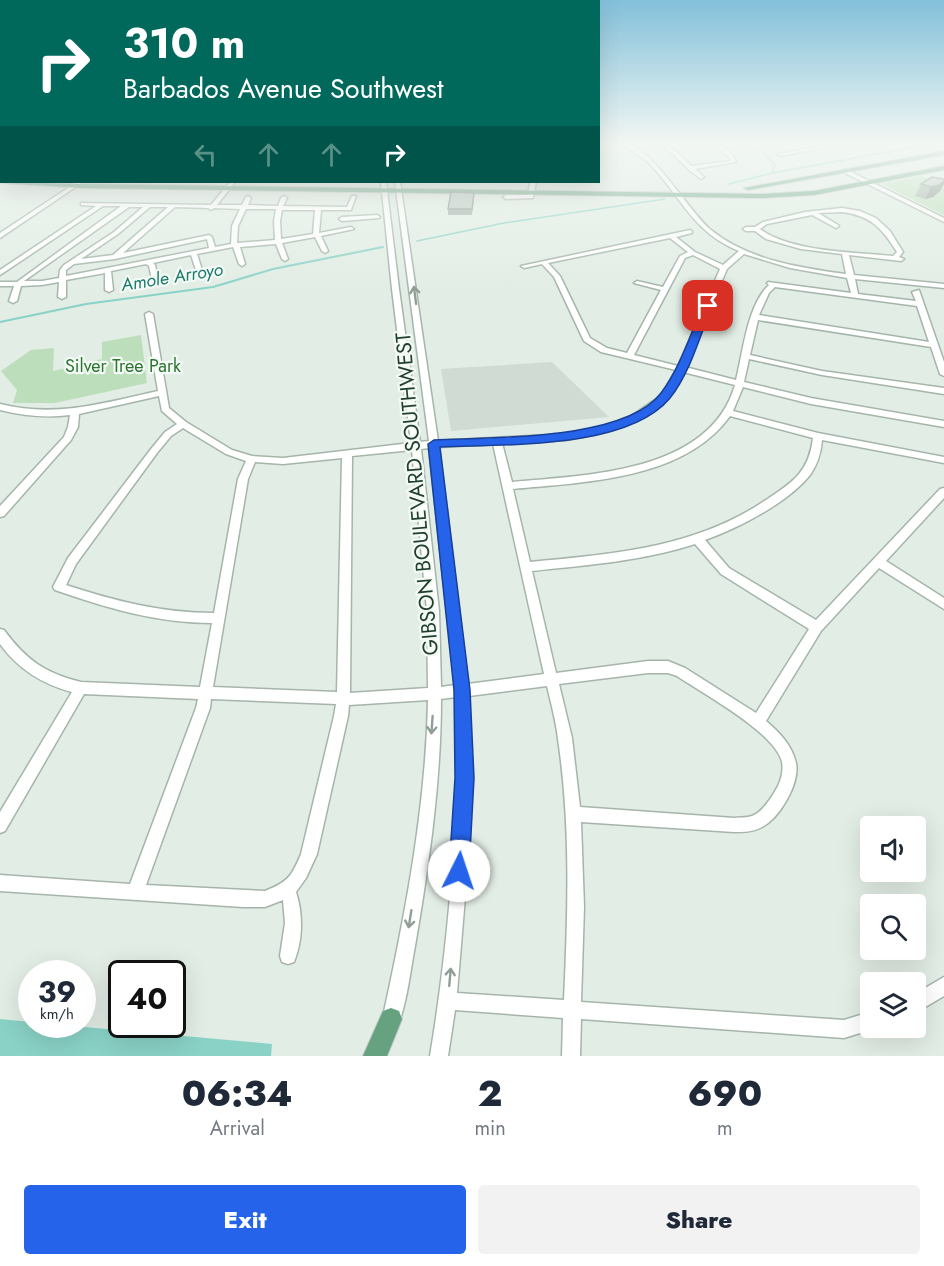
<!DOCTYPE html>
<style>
:root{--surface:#fff;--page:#f2f2f3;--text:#1f2937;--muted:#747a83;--accent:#2563eb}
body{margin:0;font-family:Jost,sans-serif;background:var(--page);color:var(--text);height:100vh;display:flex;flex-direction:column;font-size:22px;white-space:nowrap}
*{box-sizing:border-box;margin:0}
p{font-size:20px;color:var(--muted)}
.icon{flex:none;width:33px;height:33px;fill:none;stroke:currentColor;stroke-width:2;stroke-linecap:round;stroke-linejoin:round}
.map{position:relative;height:1056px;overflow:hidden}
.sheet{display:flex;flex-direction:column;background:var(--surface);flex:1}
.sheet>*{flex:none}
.banner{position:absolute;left:0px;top:0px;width:600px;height:183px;box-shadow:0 6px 24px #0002;background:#00695c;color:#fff;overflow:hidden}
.tools{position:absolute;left:860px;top:816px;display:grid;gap:12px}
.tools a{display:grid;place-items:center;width:66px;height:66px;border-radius:6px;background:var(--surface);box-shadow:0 6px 24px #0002;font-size:30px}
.speed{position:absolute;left:18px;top:960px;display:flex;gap:12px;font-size:30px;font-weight:700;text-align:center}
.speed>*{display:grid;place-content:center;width:78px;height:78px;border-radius:50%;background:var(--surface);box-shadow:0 6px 24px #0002;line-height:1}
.speed small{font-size:15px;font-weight:400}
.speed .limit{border:3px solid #111;border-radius:9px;background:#fff;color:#111}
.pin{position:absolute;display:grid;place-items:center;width:51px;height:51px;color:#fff;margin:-26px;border-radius:12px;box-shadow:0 3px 9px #0006}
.me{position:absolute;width:66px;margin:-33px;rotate:4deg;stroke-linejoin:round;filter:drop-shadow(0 0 4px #0008)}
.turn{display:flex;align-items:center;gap:21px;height:126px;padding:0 24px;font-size:27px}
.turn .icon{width:78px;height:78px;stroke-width:2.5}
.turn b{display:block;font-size:42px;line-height:51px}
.lanes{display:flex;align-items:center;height:57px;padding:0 24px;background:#0003;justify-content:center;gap:30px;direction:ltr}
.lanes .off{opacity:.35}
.eta{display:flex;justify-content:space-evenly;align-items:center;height:102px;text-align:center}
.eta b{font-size:36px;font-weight:800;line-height:42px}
.button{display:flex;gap:12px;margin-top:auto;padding:12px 24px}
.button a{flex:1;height:69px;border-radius:6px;background:var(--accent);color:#fff;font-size:24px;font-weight:800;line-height:69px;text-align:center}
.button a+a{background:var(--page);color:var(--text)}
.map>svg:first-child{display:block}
.built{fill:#d0dcd3}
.green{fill:#bddebb}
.water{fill:#8ad2c6}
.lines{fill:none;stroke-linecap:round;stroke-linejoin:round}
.stream-far1{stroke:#8ad2c6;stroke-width:1.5}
.stream{stroke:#8ad2c6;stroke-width:2}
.minor-casing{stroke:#a5b5aa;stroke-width:3}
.major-casing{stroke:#c1c9c4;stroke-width:2}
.minor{fill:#fff;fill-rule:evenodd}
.major{fill:#66a280;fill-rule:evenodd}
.wall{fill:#9daba3}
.shaded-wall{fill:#808b84}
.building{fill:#b7c7bd;stroke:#808b84;stroke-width:1.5}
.oneway{stroke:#909e96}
.route{fill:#2563eb;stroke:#184099;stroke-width:1.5}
.labels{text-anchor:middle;stroke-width:4.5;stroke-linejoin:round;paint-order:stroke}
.far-water-label{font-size:18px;font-style:italic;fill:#1b7a6c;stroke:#f3f9f4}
.far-park-label{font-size:18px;fill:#2c7531;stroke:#f3f9f4}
.street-label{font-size:21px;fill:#223e2e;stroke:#f3f9f4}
</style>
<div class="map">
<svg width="944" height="1056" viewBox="0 0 944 1056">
<rect width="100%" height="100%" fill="#e2ede5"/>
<path class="built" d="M552,362L609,417L451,431L441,369Z"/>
<path class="green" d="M922,176L944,184V215L882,184Z
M141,335L147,383L55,403H13L17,390L1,371L31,350L54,348L53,371L102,359V342Z"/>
<path class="water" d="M0,1019L31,1022L32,1024L62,1025L272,1044L271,1056H0Z"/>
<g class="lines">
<path class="stream-far1" d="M772,173L931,144
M729,184L772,173L775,165L765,154L748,144
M417,241L504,223L665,199"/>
<path class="stream" d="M0,322L86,304L213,287L273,269L383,247"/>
<defs>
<path id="minor" d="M623,144C651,144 688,211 711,230C748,260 800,268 846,274L842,254L801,249L766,239L755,231H746L743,229L746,227H755L763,222L805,212L842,208L860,211L876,218L890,231L903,252L899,257L904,259L901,261L849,255L854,275L944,284V288L855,279L858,294L916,301L912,292L919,290L944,362V376L940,374L931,347L758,320L750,355L822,371L944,388V394L822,375L749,359L744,382L811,398L944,421V427L811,404L743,387L733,411L818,433L944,457V463L822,440C821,452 818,464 810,475C789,502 737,529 705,540L729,568L816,620L940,489L944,488V498L886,561L944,598V609L879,568L821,631L766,721C779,732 792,745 796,763C800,783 780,818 762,827C753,832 744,832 734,832L581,822L584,907L581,1002L844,1020L870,1012V1028H876L844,1038L581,1019L580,1056H562L563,1018L455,1010L448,1056H430C445,966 454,871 457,779C458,752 456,724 456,697L441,699C441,782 429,865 415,946C410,972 407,1004 397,1027L391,1030L385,1027L382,1021C405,916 426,808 428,700L349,705L348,716L317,854L306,878L296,892C303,914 303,940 294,962L288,964L282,962L280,956L285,923L283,900L265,907H243L0,891V875L130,884L196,708L198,699L84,694L5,831L0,833V812L72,692C42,684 18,669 0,644V629L4,630C26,660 45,673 81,682L200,687L212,623C157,623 107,608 55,590L53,587L68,558L151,449L165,432L177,424L162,411L159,396L79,414L78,427L71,440L4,516L0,517V506L64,437L68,427L70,415C46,418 24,416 0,410V404C56,418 103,403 158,391L145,314L149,312L153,314L169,408L186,422L232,450L252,456L283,458L411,443L392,289L381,182H386L399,289L420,442L429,441L395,182H400L438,441L566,434L601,427L630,417L662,395L676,370L601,352L584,341L554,277L542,264L524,268L521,266L690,230L692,231V233L676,237L695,252L723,265L739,251C692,232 681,196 649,163C641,156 630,150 623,144ZM842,212C871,216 881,227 897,252L893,256C855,252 790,252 760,229L767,224L812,215L836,228L839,226L838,225L818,213ZM670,238L688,252L680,256L663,287L637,281L634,283L661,290L627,353L607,348L590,338L560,276L548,263ZM744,254L790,268L847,278L851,293L768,282L767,283L769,285C747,305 743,353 736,380L685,367L727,269ZM693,255L720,269L678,366L634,355L685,258ZM775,287L917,306L929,342L759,315L769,293ZM683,372L735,385C710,473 587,475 512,482L502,443L566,440L606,432L636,421L668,399ZM730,416L813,438C809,472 793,482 766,500C695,548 614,554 530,562L513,489C585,482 684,480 730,416ZM183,428L226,454L246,461L238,479L214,613C162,613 115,601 66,585L76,564L157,453L171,436ZM493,444L544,674L468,684L439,447ZM429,448L455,685L441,687L439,611L421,449ZM412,450L427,611L428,688L350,693L352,456ZM342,458L337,692L213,687L248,479L255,462L283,464ZM695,544L721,574L809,629L756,713L685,668L668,661H648L556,673L532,571C587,565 643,561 695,544ZM648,673H668L677,676C702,693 776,733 782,762C784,773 780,784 774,793C769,801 761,813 752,816C747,818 740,817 734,818L580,807L572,738L559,684ZM547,686C551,703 556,721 558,739C571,826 568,913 564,1000L457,993L469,849L471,778L469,696ZM211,699L336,704L334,716L301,854C292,876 288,882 265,891L146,885L210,708Z
M658,144C671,144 683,158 692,166L730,161V158L712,144C721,144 734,153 736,162L695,169L704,177L701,179L688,169L674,155Z
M834,144H843L780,156L777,154Z
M0,145H2L0,148Z
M843,170H847L944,218V222L843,172Z
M77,182H83L0,238V233Z
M230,182H235L217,205H242L246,197L248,196L251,198L248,205L278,206L281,198L284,196L287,198L283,206L347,207L352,196H356L351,210H321L319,233L351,227L354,229L321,236L328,251L325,253L322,251L315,237L282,243L288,259L285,261L282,259L276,244L240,247L245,264L242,266L239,264L233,247L197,254L202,270L199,272L196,270L191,255L153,263L155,265L158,279L155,281L152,279L149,266L146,264L111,271L113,290L109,292L105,290V273L66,280V297L62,299L58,297L59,282L42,285L21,286L17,301L13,303L9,301L14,286H0V282H17L121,206H103L0,275V270L96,206L81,205V203L211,205ZM129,207H143L114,232L64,265L60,270L59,278L42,281H24ZM150,207H168L113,255L81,259L118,234ZM175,207L208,208L211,210L214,208L240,209L232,226L231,244L215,247L212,237L209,235L123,253ZM246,209H276L274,221L275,240L237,243L238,226ZM282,210H315L313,234L281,239L280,221ZM207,239L209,248L66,276V270L74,264L115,259Z
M530,182H536L533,198L506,199L503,197L506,195H528Z
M377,215L380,217L379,218L342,221L339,219L342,217Z
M944,977V996L915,1013V994Z"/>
<path id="major" d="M944,151V155L748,190L744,188Z
M944,166V170L814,195L760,198L82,188L0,183V179L2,182L82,184L760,194L814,191Z
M391,1008L399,1011L402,1019L387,1056H363L383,1011Z"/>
</defs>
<use href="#minor" class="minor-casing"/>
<use href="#major" class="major-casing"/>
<use href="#minor" class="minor"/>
<use href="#major" class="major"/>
</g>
<path class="wall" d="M944,179L940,191L933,197L925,199L915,196L921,184Z
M474,199L472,215H448V209Z"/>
<path class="shaded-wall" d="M944,181V184L940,191L933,197L925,199L931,187Z"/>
<path class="building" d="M932,177L944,179V181L939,185L931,187L921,184Z
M451,192L474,193L472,209H448Z"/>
<defs><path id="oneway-shaft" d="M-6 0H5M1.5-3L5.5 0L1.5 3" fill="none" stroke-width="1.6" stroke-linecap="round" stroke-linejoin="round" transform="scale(1.5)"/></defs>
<g class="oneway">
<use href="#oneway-shaft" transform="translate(415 295) rotate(-97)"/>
<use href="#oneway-shaft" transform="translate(432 725) rotate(94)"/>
<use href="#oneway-shaft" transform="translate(410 919) rotate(99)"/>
<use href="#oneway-shaft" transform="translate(450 977) rotate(-85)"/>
</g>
<linearGradient id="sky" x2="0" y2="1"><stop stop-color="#82c0da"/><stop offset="0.49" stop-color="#f2f7f3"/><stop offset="1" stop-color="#f2f7f3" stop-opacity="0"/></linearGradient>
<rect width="944" height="291" fill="url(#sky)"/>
<path class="route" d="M708,304L712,306C700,336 690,373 670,398C627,450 502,444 440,447L470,690L474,778L469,871L466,878L459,881L452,878L449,871L455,778L454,690L428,444L434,440C490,437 625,441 661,393C680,368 690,335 703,306Z"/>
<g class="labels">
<g class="far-water-label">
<text transform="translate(172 277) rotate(-9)" y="6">Amole Arroyo</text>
</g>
<g class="far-park-label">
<text x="123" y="372">Silver Tree Park</text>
</g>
<g class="street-label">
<text transform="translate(417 494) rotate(-95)" y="7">GIBSON BOULEVARD SOUTHWEST</text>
</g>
</g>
</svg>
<div class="tools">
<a><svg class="icon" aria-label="sound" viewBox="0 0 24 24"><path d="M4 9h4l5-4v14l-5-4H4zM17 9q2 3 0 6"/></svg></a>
<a><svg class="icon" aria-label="search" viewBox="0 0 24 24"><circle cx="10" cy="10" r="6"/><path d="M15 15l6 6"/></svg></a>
<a><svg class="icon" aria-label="layers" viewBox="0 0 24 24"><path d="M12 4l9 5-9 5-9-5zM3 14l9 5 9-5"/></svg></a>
</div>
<div class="speed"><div>39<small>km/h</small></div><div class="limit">40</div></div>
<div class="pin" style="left:708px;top:306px;background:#d93025"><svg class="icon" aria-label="arrive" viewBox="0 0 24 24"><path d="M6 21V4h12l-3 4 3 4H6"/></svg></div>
<svg class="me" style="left:459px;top:871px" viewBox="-20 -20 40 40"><circle r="19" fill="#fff"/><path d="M0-13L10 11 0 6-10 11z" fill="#2563eb"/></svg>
<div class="banner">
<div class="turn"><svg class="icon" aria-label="right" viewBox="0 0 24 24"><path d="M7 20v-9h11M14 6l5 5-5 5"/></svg><div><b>310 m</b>Barbados Avenue Southwest</div></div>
<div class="lanes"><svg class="icon off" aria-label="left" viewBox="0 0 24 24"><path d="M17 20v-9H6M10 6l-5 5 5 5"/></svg><svg class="icon off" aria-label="ahead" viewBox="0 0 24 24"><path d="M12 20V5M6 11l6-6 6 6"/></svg><svg class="icon off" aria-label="ahead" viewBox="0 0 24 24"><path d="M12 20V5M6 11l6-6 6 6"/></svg><svg class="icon" aria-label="right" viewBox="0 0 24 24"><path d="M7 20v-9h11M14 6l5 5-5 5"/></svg></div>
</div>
</div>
<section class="sheet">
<div class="eta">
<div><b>06:34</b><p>Arrival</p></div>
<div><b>2</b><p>min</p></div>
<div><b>690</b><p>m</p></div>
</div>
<div class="button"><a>Exit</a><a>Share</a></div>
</section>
